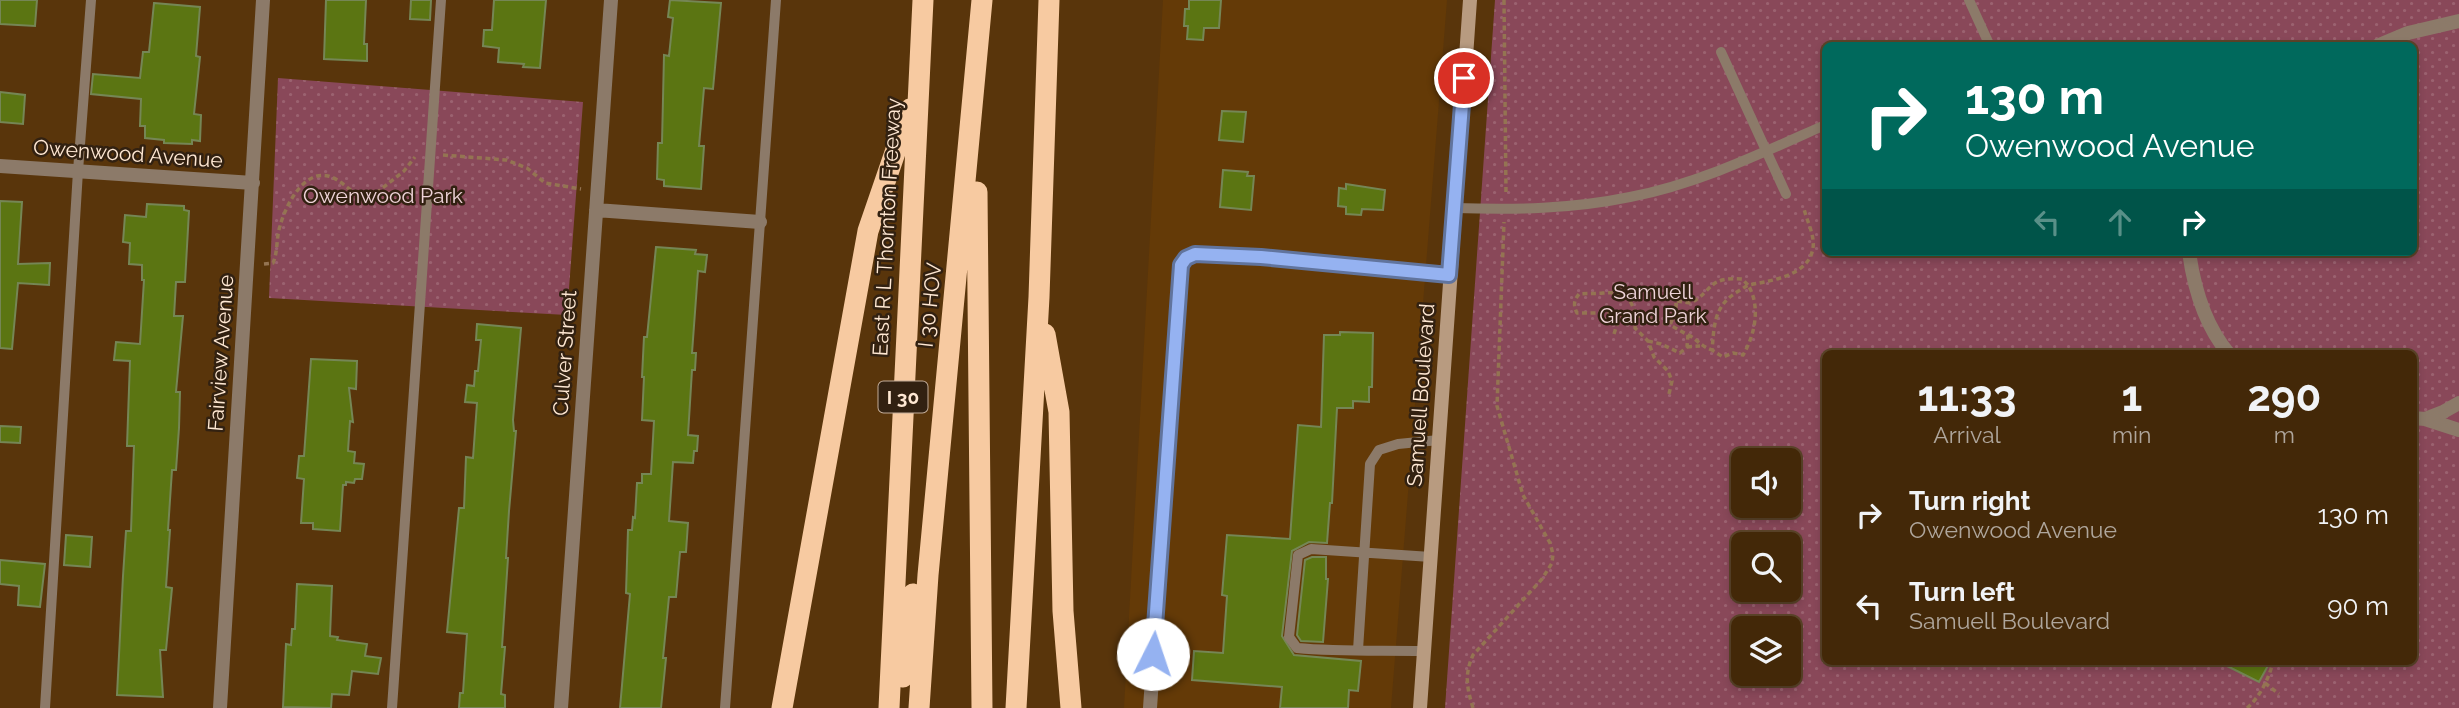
<!DOCTYPE html>
<style>
:root{--surface:#432808;--page:#4a3012;--text:#f1f3f6;--muted:#afa69c;--line:#5b4429}
body{margin:0;font-family:Raleway,sans-serif;background:var(--page);color:var(--text);height:100vh;display:flex;flex-direction:column;font-size:26px;white-space:nowrap}
*{box-sizing:border-box;margin:0}
p{font-size:23px;color:var(--muted)}
.icon{flex:none;width:38px;height:38px;fill:none;stroke:currentColor;stroke-width:2;stroke-linecap:round;stroke-linejoin:round}
.map{position:relative;flex:1;overflow:hidden}
.details{position:absolute;left:1822px;top:350px;width:595px;height:315px;display:flex;flex-direction:column;background:var(--surface);border-radius:10px;box-shadow:0 4px 10px #0003,0 0 0 2px var(--line)}
.details>*{flex:none}
.banner{position:absolute;left:1822px;top:42px;width:595px;height:214px;border-radius:10px;box-shadow:0 4px 10px #0003,0 0 0 2px var(--line);background:#00695c;color:#fff;overflow:hidden}
.tools{position:absolute;left:1731px;top:448px;display:grid;gap:14px}
.tools a{display:grid;place-items:center;width:70px;height:70px;border-radius:10px;background:var(--surface);box-shadow:0 4px 10px #0003,0 0 0 2px var(--line);font-size:35px}
.pin{position:absolute;display:grid;place-items:center;width:60px;height:60px;color:#fff;margin:-30px;border:4px solid #fff;border-radius:50%;box-shadow:0 2px 7px #0007}
.me{position:absolute;width:77px;margin:-38px;rotate:4deg;stroke-linejoin:round;filter:drop-shadow(0 0 5px #0008)}
.turn{display:flex;align-items:center;gap:24px;height:147px;padding:0 28px;font-size:32px}
.turn .icon{width:91px;height:91px;stroke-width:2.5}
.turn b{display:block;font-size:49px;line-height:60px}
.lanes{display:flex;align-items:center;height:66px;padding:0 28px;background:#0003;justify-content:center;gap:35px;direction:ltr}
.lanes .off{opacity:.35}
.eta{display:flex;justify-content:space-evenly;align-items:center;height:119px;text-align:center}
.eta b{font-size:42px;font-weight:700;line-height:49px}
ul{padding:0;list-style:none}
li{display:flex;align-items:center;gap:21px;height:91px;padding:0 28px}
li div{flex:1}
li b{display:block;font-size:26px}
li em{font-style:normal}
.map>svg:first-child{display:block}
.built{fill:#643a07}
.park{fill:url(#park-dots);fill-rule:evenodd}
.building{fill:#5b7512;stroke:#758655;stroke-width:2}
.lines{fill:none;stroke-linecap:round;stroke-linejoin:round}
.path{stroke:#947452;stroke-width:3.5;stroke-dasharray:5 3.5;stroke-linecap:butt}
.lane{stroke:#8c7a69;stroke-width:10}
.street{stroke:#8c7a69;stroke-width:14}
.secondary{stroke:#b89b80;stroke-width:14}
.highway{stroke:#f7caa1;stroke-width:21}
.route-casing{stroke:#61749d;stroke-width:18}
.route{stroke:#95b2f1;stroke-width:12}
.labels{text-anchor:middle;stroke-width:5;stroke-linejoin:round;paint-order:stroke}
.shield{fill:#322111;stroke:#c2ac99;stroke-width:2}
.shield-label{font-size:19px;font-weight:bold;fill:#ffe8d3}
.street-label{font-size:21px;fill:#ffe8d3;stroke:#322111}
.park-label{font-size:21px;fill:#efd4d9;stroke:#322111}
</style>
<div class="map">
<svg width="2459" height="708" viewBox="0 0 2459 708">
<defs>
<pattern id="park-dots" width="8" height="8" patternUnits="userSpaceOnUse" patternTransform="scale(1.75)"><rect width="8" height="8" fill="#894859"/><path d="M2 2h.1M6 6h.1" fill="none" stroke="#9b6270" stroke-width="1.8" stroke-linecap="round"/></pattern>
</defs>
<rect width="100%" height="100%" fill="#59350b"/>
<path class="built" d="M1163,0H1447L1391,708H1124Z"/>
<path class="park" d="M1495,0H2459V708H1445ZM1825,46H2413V252H1825ZM1825,354H2413V662H1825ZM1743,460H1788V506H1743ZM1743,544H1788V590H1743ZM1743,628H1788V674H1743Z
M278,78L583,102L567,315L269,298Z"/>
<path class="building" d="M0,0H37L35,26L0,24Z
M326,0H366L364,44H367V61L324,59Z
M411,0H431L430,20L410,19Z
M494,0H546L540,68L523,67L524,64L498,62L499,48L483,46L484,30H492Z
M670,0L721,3L713,89L704,88L699,146H704L701,189L664,186V180L657,179L658,143H662L664,55L669,56L673,18L668,17Z
M1189,0H1221L1219,28H1204L1203,40L1187,39L1188,26H1184L1185,9H1189Z
M154,3L200,7L196,56L200,57L194,114L201,115L200,141L192,140V144L164,143V140L145,138V126H140L141,99L91,94L93,74L140,78L143,52H149Z
M0,92L25,95L23,124L0,122Z
M1222,111L1246,112L1243,142L1219,140Z
M1223,170L1248,172L1247,176H1254L1251,210L1220,207Z
M1346,184L1385,190L1383,210L1362,209L1361,215L1346,214V207L1338,206L1339,188L1346,189Z
M0,201L22,202L18,264L50,263L49,285L18,283L12,349L0,348Z
M147,204L184,206V210L189,211L185,282H176L174,316H183L176,392H180L179,428L176,470H172L168,530H170L166,587L172,588L166,650H160L163,697L117,695L123,576L126,531H131L134,446H127L130,361L114,360L116,342L140,344L144,280H142V265L129,264L130,243L123,242L125,215L146,217Z
M656,247L696,250L695,254L707,255L705,272L698,271L692,353H696L695,370H692L688,435L698,436L697,451H694L693,463L673,462L669,521L688,523L686,552H680L676,597H669L663,658H666L661,708H620L630,594L626,593L628,530H632L633,517L635,518L637,483H642V474H651L654,421L642,420L644,377H642L644,337H647Z
M477,324L521,328L513,420L514,431H516L509,511L506,558H508L502,647H505L501,694L505,695V708H459L460,693H463L467,634L447,632L459,508H464L466,457L473,458L477,403L465,402L467,385L474,386L475,371H478L481,340H476Z
M1340,332L1373,333L1372,387H1369V402L1353,401V408H1337L1332,503H1330L1327,543L1309,542L1292,551L1282,636L1294,655L1361,661L1358,691L1349,690L1348,708H1280L1282,687L1192,680L1194,651L1223,653L1227,596L1222,595L1227,535L1290,539L1298,425L1321,427L1324,335H1340Z
M311,359L357,361L356,389L349,388L353,422L350,421L348,451L355,452L354,463L364,464L362,479H355L354,483L346,482V485H343L340,531L313,529V523H301L304,479L297,478L299,456H304Z
M0,426L21,427L20,443L0,442Z
M66,535L92,537L90,567L64,565Z
M1312,557H1326V579H1328L1323,642L1301,641L1297,635L1305,560Z
M0,560L45,564L40,607L18,605L19,586L0,584Z
M297,584L332,586L330,636L338,637L337,640L367,644L365,656L381,658L378,674L352,671L349,695L332,694L331,708L283,707L286,644L291,645L292,629H295Z
M2219,662H2270L2259,682Z"/>
<g class="lines">
<path class="path" d="M1504,0L1506,194
M443,155L506,160L527,168L545,183L581,189
M264,264L273,263C278,252 276,239 280,226C285,207 303,170 328,176C344,180 352,197 370,198L404,171L415,157
M1677,301L1691,303C1715,289 1707,277 1742,279L1748,285C1770,281 1809,276 1813,248C1815,236 1807,221 1804,209
M1614,334L1619,318
M1688,335C1696,338 1700,346 1712,350C1714,331 1713,311 1730,297C1735,293 1742,289 1748,285C1761,306 1755,335 1743,355L1733,353L1723,357L1712,350
M1648,341L1661,344L1680,353L1687,347L1688,335L1670,325
M1687,347L1700,346
M1669,394L1672,381L1668,371L1654,357L1648,341L1635,328L1636,315L1619,318L1616,313H1577C1573,305 1574,300 1579,294C1587,293 1595,294 1603,293C1624,292 1629,294 1636,315L1670,325L1676,310V294
M2340,666L2342,662
M2265,683L2279,694
M1473,708C1467,688 1464,675 1473,655L1542,579L1552,563L1553,554L1550,543L1523,495L1497,406L1504,222
M2247,708C2260,697 2269,678 2273,662"/>
<path class="lane" d="M1969,0L1990,46
M1721,52L1786,194
M1455,208C1514,210 1572,209 1630,197C1698,184 1762,153 1825,125
M1358,650L1370,464L1379,450L1398,444L1439,440
M1424,651C1382,650 1340,652 1297,648L1289,637L1298,555L1311,549L1431,557
M45,708L78,171L91,0
M392,708L441,0
M725,708L776,0"/>
<path class="street" d="M2377,46L2408,33L2459,21
M0,166L253,183
M596,210L760,222
M2189,252C2194,288 2205,326 2229,354
M2413,418L2425,419L2459,430
M2425,419L2443,412L2459,403
M220,708L263,0
M561,708L611,0
M1150,708L1180,273L1186,258L1195,254L1261,258L1449,275"/>
<path class="secondary" d="M1420,708L1470,0"/>
<path class="highway" d="M977,192L982,708
M1045,334L1059,412L1063,611L1071,708
M903,677L913,594
M782,708L868,231L910,109
M889,708L923,0
M919,708L928,575L982,0
M1016,708L1039,297L1049,0"/>
</g>
<g class="lines">
<defs>
<path id="route" d="M1153,654L1181,265L1186,258L1195,254L1261,257L1449,275L1464,78"/>
</defs>
<use href="#route" class="route-casing"/>
<use href="#route" class="route"/>
</g>
<g class="labels">
<rect class="shield" x="878.5" y="381.5" width="49" height="31" rx="5"/>
<g class="shield-label">
<text x="903" y="404">I 30</text>
</g>
<g class="street-label">
<text transform="translate(128 154) rotate(4)" y="7">Owenwood Avenue</text>
<text transform="translate(887 227) rotate(-87)" y="7">East R L Thornton Freeway</text>
<text transform="translate(930 305) rotate(-84)" y="7">I 30 HOV</text>
<text transform="translate(221 353) rotate(-86)" y="7">Fairview Avenue</text>
<text transform="translate(565 353) rotate(-86)" y="7">Culver Street</text>
<text transform="translate(1421 395) rotate(-86)" y="7">Samuell Boulevard</text>
</g>
<g class="park-label">
<text x="383" y="203">Owenwood Park</text>
<text x="1653" y="299">Samuell<tspan x="1653" dy="24">Grand Park</tspan></text>
</g>
</g>
</svg>
<div class="tools">
<a><svg class="icon" aria-label="sound" viewBox="0 0 24 24"><path d="M4 9h4l5-4v14l-5-4H4zM17 9q2 3 0 6"/></svg></a>
<a><svg class="icon" aria-label="search" viewBox="0 0 24 24"><circle cx="10" cy="10" r="6"/><path d="M15 15l6 6"/></svg></a>
<a><svg class="icon" aria-label="layers" viewBox="0 0 24 24"><path d="M12 4l9 5-9 5-9-5zM3 14l9 5 9-5"/></svg></a>
</div>
<div class="pin" style="left:1464px;top:78px;background:#d93025"><svg class="icon" aria-label="arrive" viewBox="0 0 24 24"><path d="M6 21V4h12l-3 4 3 4H6"/></svg></div>
<svg class="me" style="left:1153px;top:654px" viewBox="-20 -20 40 40"><circle r="19" fill="#fff"/><path d="M0-13L10 11 0 6-10 11z" fill="#95b2f1"/></svg>
<div class="banner">
<div class="turn"><svg class="icon" aria-label="right" viewBox="0 0 24 24"><path d="M7 20v-9h11M14 6l5 5-5 5"/></svg><div><b>130 m</b>Owenwood Avenue</div></div>
<div class="lanes"><svg class="icon off" aria-label="left" viewBox="0 0 24 24"><path d="M17 20v-9H6M10 6l-5 5 5 5"/></svg><svg class="icon off" aria-label="ahead" viewBox="0 0 24 24"><path d="M12 20V5M6 11l6-6 6 6"/></svg><svg class="icon" aria-label="right" viewBox="0 0 24 24"><path d="M7 20v-9h11M14 6l5 5-5 5"/></svg></div>
</div>
<section class="details">
<div class="eta">
<div><b>11:33</b><p>Arrival</p></div>
<div><b>1</b><p>min</p></div>
<div><b>290</b><p>m</p></div>
</div>
<ul>
<li><svg class="icon" aria-label="right" viewBox="0 0 24 24"><path d="M7 20v-9h11M14 6l5 5-5 5"/></svg><div><b>Turn right</b><p>Owenwood Avenue</p></div><em>130 m</em></li>
<li><svg class="icon" aria-label="left" viewBox="0 0 24 24"><path d="M17 20v-9H6M10 6l-5 5 5 5"/></svg><div><b>Turn left</b><p>Samuell Boulevard</p></div><em>90 m</em></li>
</ul>
</section>
</div>
